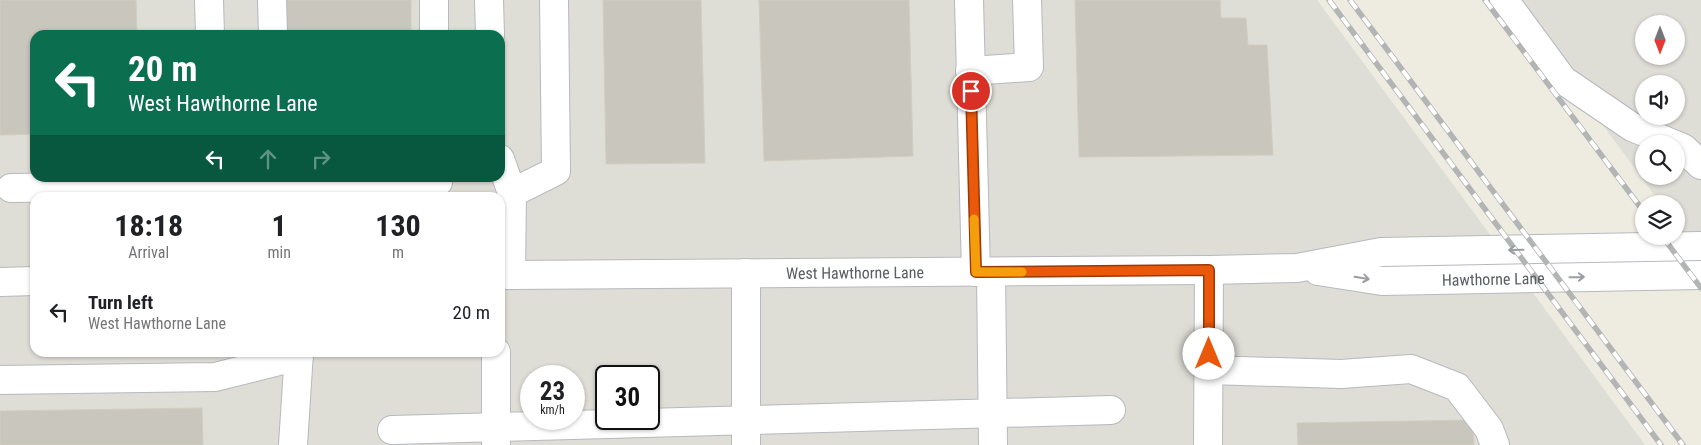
<!DOCTYPE html>
<style>
:root{--surface:#fff;--page:#f6f6f6;--text:#202124;--muted:#757577}
body{margin:0;font-family:"Roboto Condensed",sans-serif;background:var(--page);color:var(--text);height:100vh;display:flex;flex-direction:column;font-size:19px;white-space:nowrap}
*{box-sizing:border-box;margin:0}
p{font-size:16px;color:var(--muted)}
.icon{flex:none;width:28px;height:28px;fill:none;stroke:currentColor;stroke-width:2;stroke-linecap:round;stroke-linejoin:round}
.map{position:relative;flex:1;overflow:hidden}
.drawer{position:absolute;left:30px;top:192px;width:475px;height:165px;display:flex;flex-direction:column;background:var(--surface);border-radius:15px;box-shadow:0 1px 4px #0004}
.drawer>*{flex:none}
.banner{position:absolute;left:30px;top:30px;width:475px;height:152px;border-radius:15px;box-shadow:0 1px 4px #0004;background:#0b6e4f;color:#fff;overflow:hidden}
.needle{width:32px;rotate:180deg}
.controls{position:absolute;left:1635px;top:15px;display:grid;gap:10px}
.controls a{display:grid;place-items:center;width:50px;height:50px;border-radius:50%;background:var(--surface);box-shadow:0 1px 4px #0004;font-size:25px}
.speed{position:absolute;left:520px;top:365px;display:flex;gap:10px;font-size:25px;font-weight:700;text-align:center}
.speed>*{display:grid;place-content:center;width:65px;height:65px;border-radius:50%;background:var(--surface);box-shadow:0 1px 4px #0004;line-height:1}
.speed small{font-size:12px;font-weight:400}
.speed .limit{border:2px solid #111;border-radius:8px;background:#fff;color:#111}
.pin{position:absolute;display:grid;place-items:center;width:42px;height:42px;color:#fff;margin:-21px;border:2px solid #fff;border-radius:50%;box-shadow:0 1px 5px #0007}
.me{position:absolute;width:55px;margin:-28px;rotate:0deg;stroke-linejoin:round;filter:drop-shadow(0 0 4px #0008)}
.turn{display:flex;align-items:center;gap:18px;height:105px;padding:0 15px;font-size:22px}
.turn .icon{width:65px;height:65px;stroke-width:2.5}
.turn b{display:block;font-size:35px;line-height:42px}
.lanes{display:flex;align-items:center;height:48px;padding:0 15px;background:#0003;justify-content:center;gap:25px;direction:ltr}
.lanes .off{opacity:.35}
.eta{display:flex;justify-content:space-evenly;align-items:center;height:85px;text-align:center}
.eta b{font-size:30px;font-weight:700;line-height:35px}
ul{padding:0;list-style:none}
li{display:flex;align-items:center;gap:15px;height:70px;padding:0 15px}
li div{flex:1}
li b{display:block;font-size:19px}
li em{font-style:normal}
.map>svg:first-child{display:block}
.industrial{fill:#deddd6;fill-rule:evenodd}
.building{fill:#c9c6be;stroke:#d3cdbf}
.lines{fill:none;stroke-linecap:round;stroke-linejoin:round}
.minor-casing{stroke:#b6b9bf;stroke-width:30}
.minor{stroke:#fff;stroke-width:28}
.rail-casing{stroke:#b3b4b4;stroke-width:5.5}
.rail{stroke:#fff;stroke-width:4;stroke-dasharray:11;stroke-linecap:butt}
.oneway{stroke:#9b9ea1}
.route-casing{stroke:#983908;stroke-width:12}
.route{stroke:#ea580c;stroke-width:9}
.slow{stroke:#f59e0b;stroke-width:9}
.labels{text-anchor:middle;stroke-width:5;stroke-linejoin:round;paint-order:stroke}
.street-label{font-size:16px;fill:#595e63;stroke:#fff}
</style>
<div class="map">
<svg width="1701" height="445" viewBox="0 0 1701 445">
<rect width="100%" height="100%" fill="#eeebe1"/>
<path class="industrial" d="M0,0H1317L1645,445H0ZM35,35H500V178H35ZM35,198H500V352H35ZM531,376H574V419H531ZM606,376H649V419H606Z
M1511,0H1701V236H1684L1676,225V204H1661ZM1644,24H1676V56H1644ZM1644,84H1676V116H1644ZM1644,144H1676V176H1644Z"/>
<path class="building" d="M0,0H136L137,35H35V134L0,135Z
M286,0H411V35H287Z
M603,0H701L705,163L606,164Z
M759,0H909L913,156L764,161Z
M1075,0H1220L1221,18H1246L1248,45H1267L1273,155L1079,157Z
M202,408L203,445H0V411Z
M1473,420L1474,445H1298L1297,423Z"/>
<g class="lines">
<defs>
<g id="minor">
<path d="M209,0L210,35"/>
<path d="M272,0L273,35"/>
<path d="M434,0V35"/>
<path d="M489,0L490,35"/>
<path d="M969,0L976,272"/>
<path d="M1504,0L1563,80L1632,127L1673,144"/>
<path d="M970,71L1029,67L1027,0"/>
<path d="M1676,145L1683,148L1701,165"/>
<path d="M500,159L512,193L511,275"/>
<path d="M247,185L438,182V178"/>
<path d="M11,188L247,185V198"/>
<path d="M512,193L556,171L554,0"/>
<path id="s1" d="M1318,271L1382,281L1701,275"/>
<path d="M991,272L993,445"/>
<path d="M746,273V445"/>
<path id="s2" d="M500,275L1209,270L1297,268L1381,252L1701,246"/>
<path d="M0,282L35,281"/>
<path d="M496,352V445"/>
<path d="M1209,370L1341,374L1411,369L1457,387L1489,429L1495,445"/>
<path d="M0,380L215,377L299,356"/>
<path d="M392,430L1111,410"/>
<path d="M293,445L299,352"/>
<path d="M1208,445L1209,270"/>
</g>
</defs>
<use href="#minor" class="minor-casing"/>
<use href="#minor" class="minor"/>
<defs>
<path id="rail" d="M1329,0L1661,445
M1350,0L1683,445
M1485,0L1644,212
M1662,236L1701,288"/>
</defs>
<use href="#rail" class="rail-casing"/>
<use href="#rail" class="rail"/>
</g>
<defs><path id="oneway-shaft" d="M-6 0H5M1.5-3L5.5 0L1.5 3" fill="none" stroke-width="1.6" stroke-linecap="round" stroke-linejoin="round" transform="scale(1.25)"/></defs>
<g class="oneway">
<use href="#oneway-shaft" transform="translate(1516 250) rotate(179)"/>
<use href="#oneway-shaft" transform="translate(1577 277) rotate(-1)"/>
<use href="#oneway-shaft" transform="translate(1362 278) rotate(9)"/>
</g>
<g class="lines">
<defs>
<path id="route" d="M971,91L976,272L1209,270V354"/>
</defs>
<use href="#route" class="route-casing"/>
<use href="#route" class="route"/>
<path class="slow" d="M974,219L976,272H1022"/>
</g>
<g class="labels">
<g class="street-label">
<text dy="6" stroke="none"><textPath href="#s2" startOffset="355">West Hawthorne Lane</textPath></text>
<text dy="6" stroke="none"><textPath href="#s1" startOffset="176">Hawthorne Lane</textPath></text>
</g>
</g>
</svg>
<div class="controls">
<a><svg class="needle" viewBox="-14 -14 28 28"><path d="M0-13l5 13h-10z" fill="#e53935"/><path d="M0 13l5-13h-10z" fill="#757577"/></svg></a>
<a><svg class="icon" aria-label="sound" viewBox="0 0 24 24"><path d="M4 9h4l5-4v14l-5-4H4zM17 9q2 3 0 6"/></svg></a>
<a><svg class="icon" aria-label="search" viewBox="0 0 24 24"><circle cx="10" cy="10" r="6"/><path d="M15 15l6 6"/></svg></a>
<a><svg class="icon" aria-label="layers" viewBox="0 0 24 24"><path d="M12 4l9 5-9 5-9-5zM3 14l9 5 9-5"/></svg></a>
</div>
<div class="speed"><div>23<small>km/h</small></div><div class="limit">30</div></div>
<div class="pin" style="left:971px;top:91px;background:#d93025"><svg class="icon" aria-label="arrive" viewBox="0 0 24 24"><path d="M6 21V4h12l-3 4 3 4H6"/></svg></div>
<svg class="me" style="left:1209px;top:354px" viewBox="-20 -20 40 40"><circle r="19" fill="#fff"/><path d="M0-13L10 11 0 6-10 11z" fill="#ea580c"/></svg>
<div class="banner">
<div class="turn"><svg class="icon" aria-label="left" viewBox="0 0 24 24"><path d="M17 20v-9H6M10 6l-5 5 5 5"/></svg><div><b>20 m</b>West Hawthorne Lane</div></div>
<div class="lanes"><svg class="icon" aria-label="left" viewBox="0 0 24 24"><path d="M17 20v-9H6M10 6l-5 5 5 5"/></svg><svg class="icon off" aria-label="ahead" viewBox="0 0 24 24"><path d="M12 20V5M6 11l6-6 6 6"/></svg><svg class="icon off" aria-label="right" viewBox="0 0 24 24"><path d="M7 20v-9h11M14 6l5 5-5 5"/></svg></div>
</div>
<section class="drawer">
<div class="eta">
<div><b>18:18</b><p>Arrival</p></div>
<div><b>1</b><p>min</p></div>
<div><b>130</b><p>m</p></div>
</div>
<ul>
<li><svg class="icon" aria-label="left" viewBox="0 0 24 24"><path d="M17 20v-9H6M10 6l-5 5 5 5"/></svg><div><b>Turn left</b><p>West Hawthorne Lane</p></div><em>20 m</em></li>
</ul>
</section>
</div>
